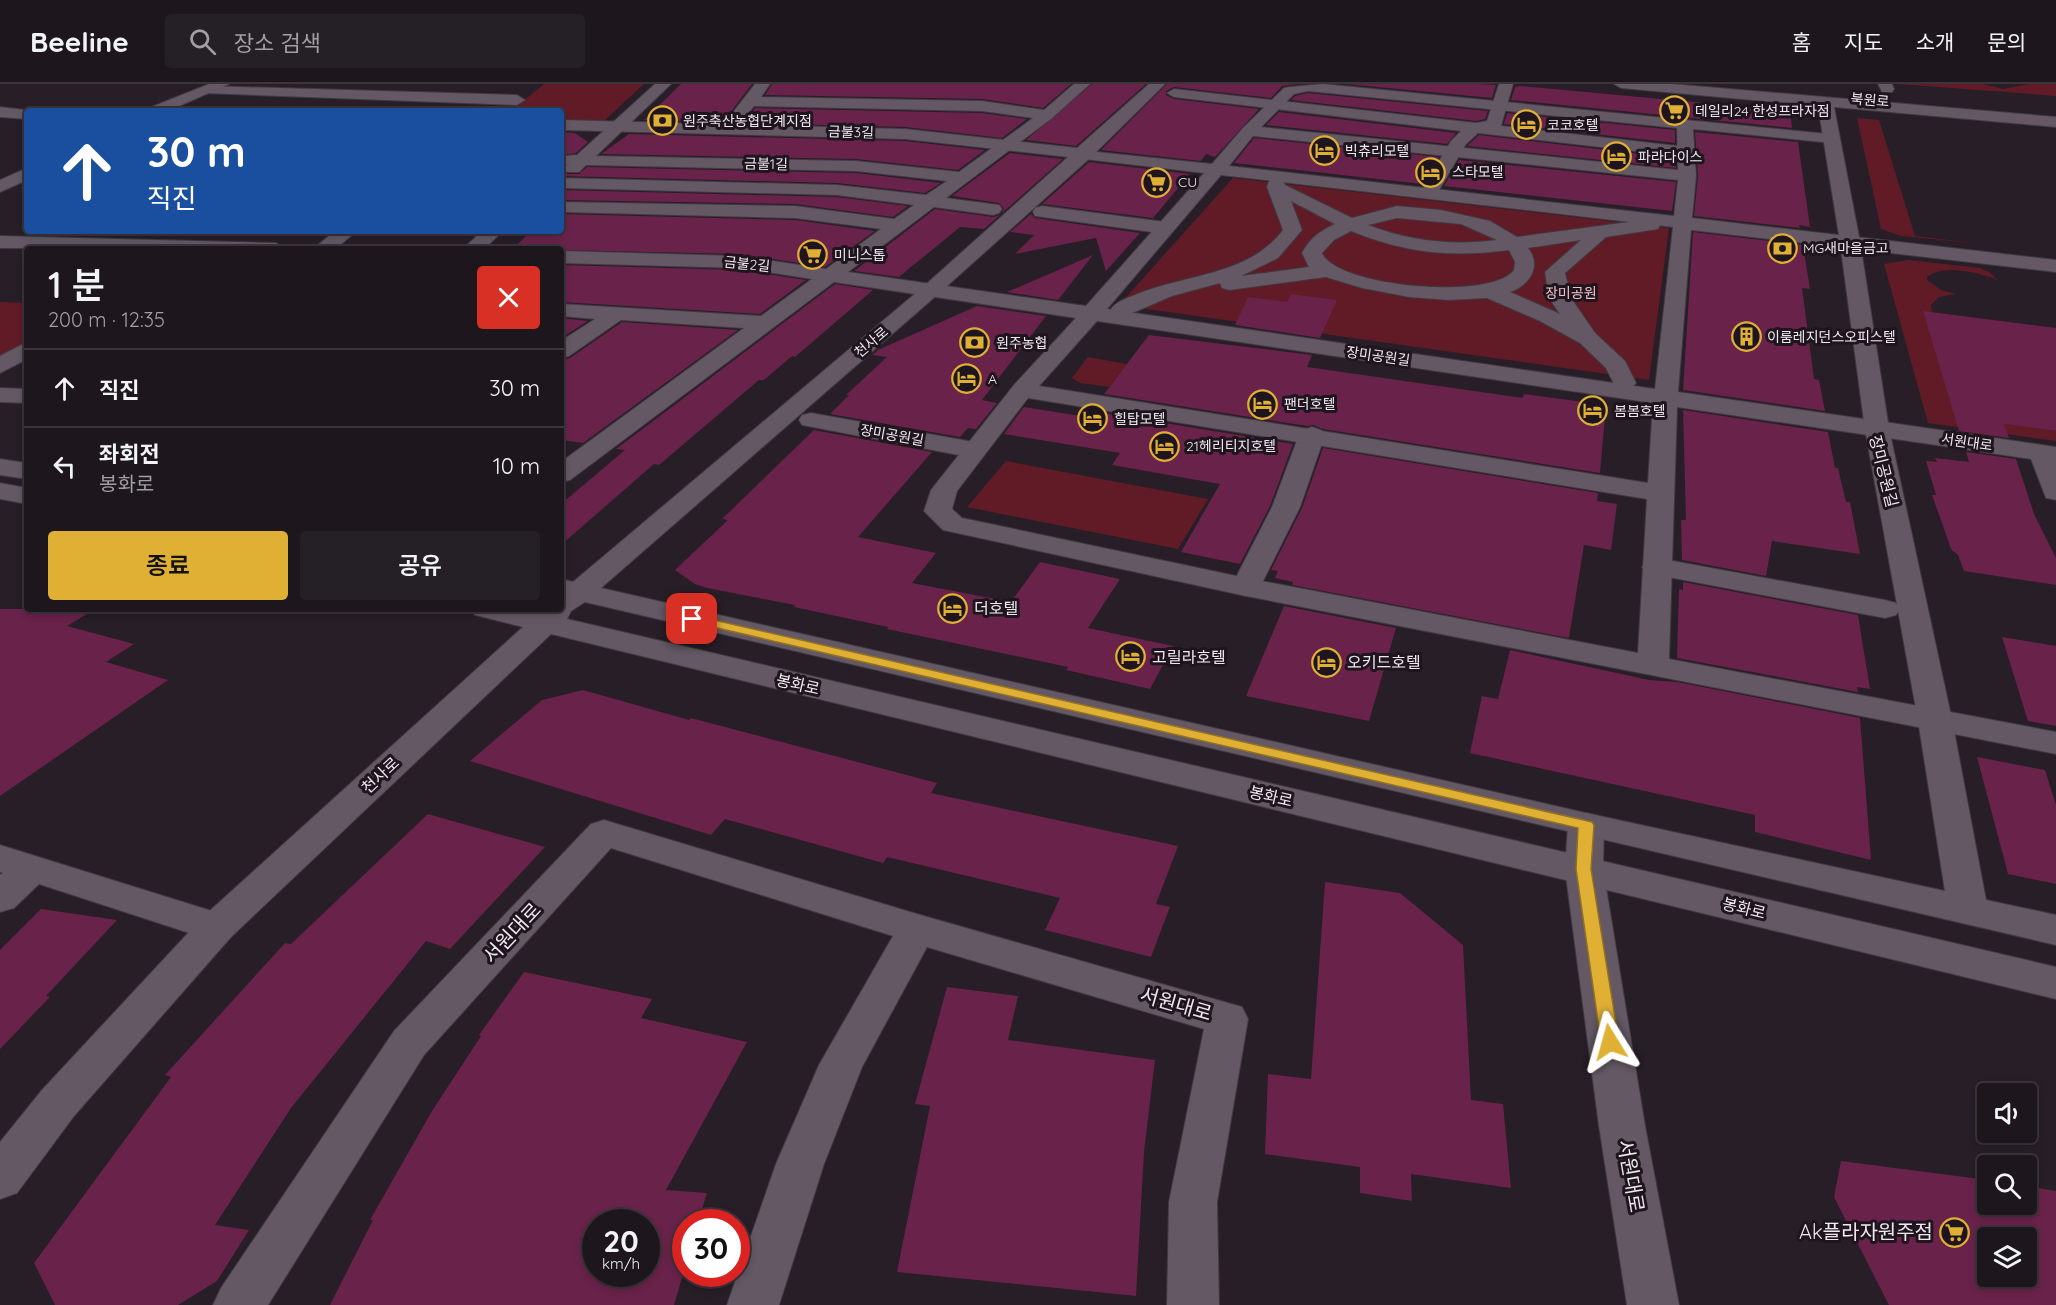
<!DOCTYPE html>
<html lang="ko">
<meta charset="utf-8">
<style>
:root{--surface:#1d161d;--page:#251f26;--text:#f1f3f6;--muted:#a09fa4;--line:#3b353b;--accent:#e0b034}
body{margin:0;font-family:Quicksand,"Noto Sans KR",sans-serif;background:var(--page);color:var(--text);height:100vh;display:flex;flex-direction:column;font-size:22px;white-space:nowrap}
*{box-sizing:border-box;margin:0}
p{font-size:20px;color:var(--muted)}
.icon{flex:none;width:33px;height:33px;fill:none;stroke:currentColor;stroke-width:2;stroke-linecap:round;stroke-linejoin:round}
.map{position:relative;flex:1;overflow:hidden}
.side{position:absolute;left:24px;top:162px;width:540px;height:366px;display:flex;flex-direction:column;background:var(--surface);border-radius:6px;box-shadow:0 3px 9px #0003,0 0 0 2px var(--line)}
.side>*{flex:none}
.hud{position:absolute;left:24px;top:24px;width:540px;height:126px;border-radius:6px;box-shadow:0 3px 9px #0003,0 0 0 2px var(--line);background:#1a4fa0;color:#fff;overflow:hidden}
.buttons{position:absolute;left:1977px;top:999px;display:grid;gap:12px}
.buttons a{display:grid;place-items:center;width:60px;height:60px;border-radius:6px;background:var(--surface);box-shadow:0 3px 9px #0003,0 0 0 2px var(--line);font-size:30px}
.speed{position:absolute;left:582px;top:1125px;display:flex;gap:12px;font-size:30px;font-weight:700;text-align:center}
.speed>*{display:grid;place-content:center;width:78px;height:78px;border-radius:50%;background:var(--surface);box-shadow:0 3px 9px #0003,0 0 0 2px var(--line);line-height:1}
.speed small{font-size:15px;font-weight:400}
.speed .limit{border:9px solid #d22;background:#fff;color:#111}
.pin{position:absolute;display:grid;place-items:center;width:51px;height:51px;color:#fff;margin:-26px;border-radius:12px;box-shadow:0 3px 9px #0006}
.me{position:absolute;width:66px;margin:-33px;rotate:352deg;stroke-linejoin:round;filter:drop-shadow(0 0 4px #0008)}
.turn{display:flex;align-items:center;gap:21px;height:126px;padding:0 24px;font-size:27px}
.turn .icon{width:78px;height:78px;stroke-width:2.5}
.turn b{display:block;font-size:42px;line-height:51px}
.round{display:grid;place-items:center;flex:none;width:63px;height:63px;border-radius:6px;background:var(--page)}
.summary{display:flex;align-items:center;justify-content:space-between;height:102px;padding:0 24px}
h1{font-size:36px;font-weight:600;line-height:45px}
.primary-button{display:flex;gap:12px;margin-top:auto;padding:12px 24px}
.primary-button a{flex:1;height:69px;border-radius:6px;background:var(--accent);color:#111;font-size:24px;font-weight:600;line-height:69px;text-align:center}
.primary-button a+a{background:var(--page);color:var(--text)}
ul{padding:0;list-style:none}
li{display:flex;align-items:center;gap:18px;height:78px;padding:0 24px;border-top:2px solid var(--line)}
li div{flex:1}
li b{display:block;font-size:22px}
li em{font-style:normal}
header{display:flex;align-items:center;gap:36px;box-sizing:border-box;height:84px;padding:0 30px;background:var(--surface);border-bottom:2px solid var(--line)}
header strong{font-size:28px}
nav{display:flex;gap:33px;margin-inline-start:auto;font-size:21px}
.search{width:420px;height:54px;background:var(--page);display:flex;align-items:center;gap:15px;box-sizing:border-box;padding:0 21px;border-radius:6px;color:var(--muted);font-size:22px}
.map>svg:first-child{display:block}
.green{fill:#601b27}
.building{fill:#692249;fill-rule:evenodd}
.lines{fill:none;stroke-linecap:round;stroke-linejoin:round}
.pedestrian-casing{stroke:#413941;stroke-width:2}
.minor-casing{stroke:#413941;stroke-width:2}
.tertiary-casing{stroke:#413941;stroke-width:2}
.pedestrian{fill:#635863;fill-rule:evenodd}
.minor{fill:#635863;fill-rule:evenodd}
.tertiary{fill:#635863;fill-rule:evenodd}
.route{fill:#e0b034;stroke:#927222;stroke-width:1.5}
.labels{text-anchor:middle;stroke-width:6;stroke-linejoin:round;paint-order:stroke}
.far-street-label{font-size:14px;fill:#eee7ee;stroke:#1e151e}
.far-poi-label{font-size:14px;fill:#eee7ee;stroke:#1e151e;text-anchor:start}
.far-park-label{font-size:14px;fill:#f0c0c3;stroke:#1e151e}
.street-label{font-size:16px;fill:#eee7ee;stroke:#1e151e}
.poi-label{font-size:16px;fill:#eee7ee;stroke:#1e151e;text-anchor:start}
.near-street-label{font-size:20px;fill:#eee7ee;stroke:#1e151e}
.near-poi-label{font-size:20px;fill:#eee7ee;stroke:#1e151e;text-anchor:end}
</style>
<header>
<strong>Beeline</strong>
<div class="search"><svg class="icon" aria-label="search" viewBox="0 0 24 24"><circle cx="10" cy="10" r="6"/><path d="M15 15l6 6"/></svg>장소 검색</div>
<nav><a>홈</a><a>지도</a><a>소개</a><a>문의</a></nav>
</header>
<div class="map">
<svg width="2056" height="1221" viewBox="0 0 2056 1221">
<rect width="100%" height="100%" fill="#271e27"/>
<path class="green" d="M544,0H644L603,38L561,37V27H511Z
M1898,0H1983L2003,5L2029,0H2056V12Z
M1857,34L1879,36L1915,152L1982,160L1901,152L1881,145Z
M1233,94L1669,144L1649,296L1119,221Z
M1908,176L1980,184L1989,188L1998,196C1979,189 1945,179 1927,193V196L1941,206L1956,210L1939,213L1931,221L1955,333L2056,347V357L1928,339L1884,180Z
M0,218L27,219V258L0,275Z
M1088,273L1127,280L1109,303L1080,299L1072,294Z
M1006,377L1208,415L1178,465L967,423Z"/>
<path class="building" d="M681,0H752L723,38L644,36Z
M772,0H1071L1043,24L982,15L765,11Z
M1092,0H1146L1076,62L1026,56Z
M1167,0H1297L1282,2L1271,14L1174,3L1166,7V11L1174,15L1259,25L1215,73L1206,70L1201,77L1101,66Z
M1346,0H1480L1496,1L1492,14Z
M1520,2L1790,27L1792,44L1511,16L1515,3Z
M1308,9L1488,27L1485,35L1476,37L1291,16L1295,12Z
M755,24L982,29L1027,35L1002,54L905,43L744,39Z
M1279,28L1456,49L1447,60L1266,41Z
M1507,29L1675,46V59L1504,40Z
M561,48L575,49L588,58L576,69L561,71Z
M1695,48L1798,58L1810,143L1799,141L1800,144L1694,132L1698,92Z
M629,50L905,57L985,66L958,86L856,75L601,70Z
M1479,51L1675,74L1676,84L1467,62Z
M1254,54L1439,73L1423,100L1234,79Z
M1010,69L1063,75L1001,130L1004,125L999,119L952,112Z
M1459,76L1676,98L1672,127L1444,102Z
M1089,78L1190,90L1153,134L1042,120Z
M561,80L567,90H579L587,83L856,89L941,99L925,109L837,99L561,92Z
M561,106L837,113L908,122L893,133L795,120L561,116Z
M935,125L993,133L1000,131L984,145L960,143L899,193L854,187Z
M561,130L795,136L875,147L825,183L740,170L513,165L531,147H561Z
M1031,130L1035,134L1140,149L1106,187L1096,154L1015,170L1034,151L1010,148Z
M1693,148L1803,161L1810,205L1802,204L1814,295L1819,296L1825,327L1683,306Z
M1093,171L1058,216L1007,208Z
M561,181L740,186L806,196L760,230L561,218Z
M835,200L873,206L795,273L792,272L764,296H759L659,381L654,380L561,461V420L625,366L616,365Z
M1291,210L1337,216L1320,254L1235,241L1248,213L1287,218Z
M977,222L1046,232L982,316L997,319L976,345L968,344L960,353L830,330L849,311H846L887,273L872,271L878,266Z
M1923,227L2056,244V347L2004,340L2009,354L1959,347Z
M561,234L588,237L561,254Z
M622,238L738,246L583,359L561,356V276L570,274Z
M1149,251L1312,271L1307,283L1523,314L1524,310L1606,321L1600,389L1323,345L1313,341L1307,342L1104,310Z
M1024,323L1087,333L1091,327L1293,360L1270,422L1240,480L1181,468L1220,400L1112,381L1120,369L1004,350Z
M1683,326L1828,348L1835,384H1838L1846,418H1850L1860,470L1772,457L1766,492L1682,476L1681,436H1686Z
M814,346L932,368L858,453L936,469L912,499L1011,518L1040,478L1120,495L1088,544L1173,562L1150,605L1066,586L1068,583L887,545L888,543L794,523L795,521L707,504L695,500L675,486L728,436L722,435Z
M1323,364L1598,409L1597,417L1617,420L1611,466L1584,461L1569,554L1292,501L1293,498L1275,494L1278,487L1271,486L1302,424Z
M1966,368L2016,375L2034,430L2056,474V501L1964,487L1958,471L1951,465L1943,442L1932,411H1936L1926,377L1937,378L1935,374L1969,378Z
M1683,498L1858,531L1870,605L1857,603L1858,608L1677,574L1679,505L1683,506Z
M1284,522L1396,544L1369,637L1246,612Z
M0,525H95L67,542L134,560L106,578L168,596L0,712Z
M2002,553L2056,562V642L2028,637Z
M1510,566L1649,596L1677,598L1860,634L1871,776L1755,748V731L1470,669L1482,612L1498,615Z
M583,606L689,636L691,634L937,699L931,709L1178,762L1156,820L1170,823L1151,873L1045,846L1060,814L887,773L883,779L725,735L711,751L470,677L542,616Z
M1977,673L2045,686L2056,721V800L2008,790Z
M428,730L545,763L450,865L426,857L291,1024L215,1141L249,1146L217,1197L178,1221H55L34,1179L171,993L165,991L285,859L291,860Z
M1325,798L1400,809L1463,861L1471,1016L1503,1020L1511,1104L1411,1090L1412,1117L1360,1109V1083L1265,1070L1268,990L1311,995Z
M41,825L117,836L46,912L50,913L0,965V866Z
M524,888L652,915L641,934L747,958L666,1106L707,1109L698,1138H686V1180L674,1221H330L373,1136H370L432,1027L481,952L479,951ZM596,1138H646V1190H596Z
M947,903L1018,912L1008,956L1155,976L1144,1068L1136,1212L897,1188L930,1022L915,1020Z
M1841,1077L1988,1096V1120H2026V1102L2056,1107V1221H1889L1834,1113ZM1988,1154H2026V1192H1988Z"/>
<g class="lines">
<defs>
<path id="pedestrian" d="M1499,0H1513L1501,42L1687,63L1695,68L1687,73L1478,49L1466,60L1438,108L1432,109L1423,104L1451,57L1461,47L1174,13L1167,9L1174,5L1476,39L1487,37Z
M1276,93L1282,94L1285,101L1352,134L1397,122L1441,126L1490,137L1517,153L1651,135L1658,137L1660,141L1658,145L1606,153L1565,189L1571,214L1595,249L1625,277L1636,299L1632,304H1616L1606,284L1580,259L1540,237L1487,214L1449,216L1409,213L1362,204L1326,193L1229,206L1222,204L1220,199L1172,212L1130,230H1114L1111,225C1117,217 1127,214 1135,211C1184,190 1249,192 1283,146L1267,103L1270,94ZM1291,117L1335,140C1320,147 1310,154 1302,169L1309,183L1241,192L1278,174L1302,146ZM1397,134L1461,140L1497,156C1452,162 1410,157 1368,141ZM1351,147C1405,169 1451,174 1509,166L1515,178L1514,186C1492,217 1336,203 1322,169L1334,156ZM1581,156L1545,188L1549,214L1560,230L1510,208C1530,201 1542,182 1528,164Z
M1042,122L1166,138L1175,144L1166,150L1035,132L1033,128L1035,124Z
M811,329L974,358L983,361L987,366L983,371L974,374L802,341L799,336L802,331Z
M1312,343L1321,346L1325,351L1300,423L1257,509L1246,512L1235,509L1231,503L1272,423L1299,351L1303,346Z
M1657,474L1885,516L1896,519L1900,525L1896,531L1885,534L1647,489L1642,483L1647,477Z"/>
<path id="minor" d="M655,0H671L596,72L856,77L959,88L1033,34L982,27L754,22L734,48L728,50L720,45L755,0H770L761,13L982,17L1044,26L1074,0H1090L1052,34L946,114L999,121L1002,125L999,129L993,131L934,123L848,188L1086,222L1204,89L1084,75L1078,74L1076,70L1078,66L1212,80L1243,44L1284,4L1289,3L1323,0L1838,51L1840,54L1832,59L1693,45L1696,92L1692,134L2056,176V188L1691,146L1678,308L2056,363V416L2046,414L2031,375L1677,323L1669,575L2056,648V670L1246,512L943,446L924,427L931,406L1014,301L1076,234L834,198L570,396L561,398V378L744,244L621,236L569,272L561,274V257L595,235L561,232V220L761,232L812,195L740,184L561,179V167L740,172L826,185L881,145L795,134L561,128V118L795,122L894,135L914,121L837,111L561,104V94L837,101L926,111L947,97L856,87L586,81L579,88H567L564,84L567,81L561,77L563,72L577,71ZM1308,7L1677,44L1678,86L1261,43L1294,10ZM1253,52L1678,96L1674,132L1229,82ZM1221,91L1673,143L1655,305L1107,225ZM1097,237L1653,319L1648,399L1039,302ZM1028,314L1647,415L1638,569L1246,494L962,434L952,425L957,407Z
M1878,0H1892L1894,5L1892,8H1882Z
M207,2L517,11L525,16L517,21L202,9L200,6Z
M335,147H357L335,165H313Z
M482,147H503L484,165H463Z
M0,152L276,159L286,165L0,164Z
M27,258V275L0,289V272Z
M0,304L27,305V319L0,318Z
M1586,729L1599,732L1604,741L1603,785L1645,1042L1679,1221H1627L1599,1042L1565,785L1568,741L1573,732Z
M604,736L917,830L1242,923L1248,935L1217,1118L1219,1221H1167L1169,1118L1204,945L927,863L862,983L824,1080L779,1221H727L776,1080L819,981L893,852L611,764L424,971L268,1221H213L221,1204L394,947L591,740Z
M0,761L231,833L237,843L231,853L217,858L39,800L14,824L0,828V791L3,789L0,788Z"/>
<path id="tertiary" d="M209,0H229L168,27H146L149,24Z
M1149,0H1165L1090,74L937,211L601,504L1586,729L1945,807L1918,636L1865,345L1840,158L1818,22L1621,4L1614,0H1672L2056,33V43L1834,23L1860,158L1889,345L1952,636L1986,816L2056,831V861L585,518L571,527L567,535L2056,883V915L551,550L231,853L74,1032L17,1109L0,1115V1058L42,1006L203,833L523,543L475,531L471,525H525L539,528L542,525H561V495L573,498L923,203L1068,73L905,55L561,46V36L905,45L1077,64Z
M0,23L33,27H27V35L0,33Z
M27,84V96L0,108V96Z
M0,375L27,379V395L0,391Z
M0,399L27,404V420L0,415Z"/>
</defs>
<use href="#pedestrian" class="pedestrian-casing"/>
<use href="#minor" class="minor-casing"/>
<use href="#tertiary" class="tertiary-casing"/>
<use href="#pedestrian" class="pedestrian"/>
<use href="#minor" class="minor"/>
<use href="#tertiary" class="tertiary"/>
</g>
<path class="route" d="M692,531L1592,738L1594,741L1591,785L1619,958L1616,963H1603L1601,958L1576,785L1578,744L687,537L685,535Z"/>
<defs>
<symbol id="supermarket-ring" viewBox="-11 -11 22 22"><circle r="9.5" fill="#1e151e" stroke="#e0b034" stroke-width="1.5"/><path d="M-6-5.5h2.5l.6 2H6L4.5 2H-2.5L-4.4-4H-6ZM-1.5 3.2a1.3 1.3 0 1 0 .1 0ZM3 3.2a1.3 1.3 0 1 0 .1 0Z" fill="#e0b034"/></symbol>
<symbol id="bank-ring" viewBox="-11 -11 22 22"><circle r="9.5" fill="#1e151e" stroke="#e0b034" stroke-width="1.5"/><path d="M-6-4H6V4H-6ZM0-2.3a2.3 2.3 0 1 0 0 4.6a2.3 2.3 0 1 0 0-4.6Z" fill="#e0b034"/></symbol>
<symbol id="hotel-ring" viewBox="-11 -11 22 22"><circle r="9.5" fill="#1e151e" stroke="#e0b034" stroke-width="1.5"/><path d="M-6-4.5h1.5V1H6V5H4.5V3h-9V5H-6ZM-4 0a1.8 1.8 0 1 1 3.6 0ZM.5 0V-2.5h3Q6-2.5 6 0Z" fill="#e0b034"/></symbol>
<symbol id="building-ring" viewBox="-11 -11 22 22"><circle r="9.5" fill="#1e151e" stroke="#e0b034" stroke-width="1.5"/><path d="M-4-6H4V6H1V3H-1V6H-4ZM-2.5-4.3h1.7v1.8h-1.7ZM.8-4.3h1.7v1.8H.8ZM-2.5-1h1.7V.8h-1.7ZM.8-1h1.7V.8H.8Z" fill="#e0b034"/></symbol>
</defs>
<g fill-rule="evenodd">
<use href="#supermarket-ring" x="1658" y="10" width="33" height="33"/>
<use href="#bank-ring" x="646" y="20" width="33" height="33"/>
<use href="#hotel-ring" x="1510" y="24" width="33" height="33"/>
<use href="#hotel-ring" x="1308" y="50" width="33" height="33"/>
<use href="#hotel-ring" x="1600" y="56" width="33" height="33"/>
<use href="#hotel-ring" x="1414" y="72" width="33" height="33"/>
<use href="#supermarket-ring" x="1140" y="82" width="33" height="33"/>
<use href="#bank-ring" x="1766" y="148" width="33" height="33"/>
<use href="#supermarket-ring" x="796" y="154" width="33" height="33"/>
<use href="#building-ring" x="1730" y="236" width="33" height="33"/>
<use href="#bank-ring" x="958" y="242" width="33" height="33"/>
<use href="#hotel-ring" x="950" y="278" width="33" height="33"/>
<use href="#hotel-ring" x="1246" y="304" width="33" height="33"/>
<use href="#hotel-ring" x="1576" y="310" width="33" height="33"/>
<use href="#hotel-ring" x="1076" y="318" width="33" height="33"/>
<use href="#hotel-ring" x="1148" y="346" width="33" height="33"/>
<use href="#hotel-ring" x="936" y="508" width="33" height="33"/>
<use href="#hotel-ring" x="1114" y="556" width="33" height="33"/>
<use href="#hotel-ring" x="1310" y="562" width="33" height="33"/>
<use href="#supermarket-ring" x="1938" y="1132" width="33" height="33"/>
</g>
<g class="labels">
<g class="far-street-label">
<text transform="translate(1870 16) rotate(5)" y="5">북원로</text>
<text transform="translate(851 48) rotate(2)" y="5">금불3길</text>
<text transform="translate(766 80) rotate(1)" y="5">금불1길</text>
<text transform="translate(747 180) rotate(6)" y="5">금불2길</text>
<text transform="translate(871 258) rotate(-40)" y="5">천사로</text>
<text transform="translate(1378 272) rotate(8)" y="5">장미공원길</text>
<text transform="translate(892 351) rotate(10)" y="5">장미공원길</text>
<text transform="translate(1967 358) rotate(8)" y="5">서원대로</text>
</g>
<g class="far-poi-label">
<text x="1695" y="32">데일리24 한성프라자점</text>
<text x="683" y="42">원주축산농협단계지점</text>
<text x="1547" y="46">코코호텔</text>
<text x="1345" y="72">빅츄리모텔</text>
<text x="1638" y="78">파라다이스</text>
<text x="1452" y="93">스타모텔</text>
<text x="1178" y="103">CU</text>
<text x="1803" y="169">MG새마을금고</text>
<text x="834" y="176">미니스톱</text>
<text x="1767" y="258">이룸레지던스오피스텔</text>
<text x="996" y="264">원주농협</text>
<text x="988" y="300">A</text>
<text x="1284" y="325">팬더호텔</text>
<text x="1614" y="332">봄봄호텔</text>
<text x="1114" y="340">힐탑모텔</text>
<text x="1186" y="367">21헤리티지호텔</text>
</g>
<g class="far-park-label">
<text x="1571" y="214">장미공원</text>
</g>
<g class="street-label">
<text transform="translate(1884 387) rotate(76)" y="6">장미공원길</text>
<text transform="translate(798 600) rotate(13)" y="6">봉화로</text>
<text transform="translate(380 691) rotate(-43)" y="6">천사로</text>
<text transform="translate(1271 712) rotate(13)" y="6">봉화로</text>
<text transform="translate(1744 824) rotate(14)" y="6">봉화로</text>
</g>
<g class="poi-label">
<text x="974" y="530">더호텔</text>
<text x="1152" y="579">고릴라호텔</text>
<text x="1347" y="584">오키드호텔</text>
</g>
<g class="near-street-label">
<text transform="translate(512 849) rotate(-47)" y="7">서원대로</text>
<text transform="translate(1176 920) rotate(16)" y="7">서원대로</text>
<text transform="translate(1631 1092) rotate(80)" y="7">서원대로</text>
</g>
<g class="near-poi-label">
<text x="1933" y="1155">Ak플라자원주점</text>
</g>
</g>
</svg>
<div class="buttons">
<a><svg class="icon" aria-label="sound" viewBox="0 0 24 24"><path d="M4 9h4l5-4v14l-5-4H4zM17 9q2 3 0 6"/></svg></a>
<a><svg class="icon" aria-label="search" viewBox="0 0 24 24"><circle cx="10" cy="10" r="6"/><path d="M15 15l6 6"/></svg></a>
<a><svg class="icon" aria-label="layers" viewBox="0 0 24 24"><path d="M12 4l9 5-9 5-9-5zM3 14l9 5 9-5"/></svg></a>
</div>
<div class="speed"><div>20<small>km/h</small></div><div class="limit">30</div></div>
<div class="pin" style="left:692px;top:535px;background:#d93025"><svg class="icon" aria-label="arrive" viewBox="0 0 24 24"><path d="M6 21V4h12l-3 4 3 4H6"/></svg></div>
<svg class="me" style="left:1610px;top:958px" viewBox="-20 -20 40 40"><path d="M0-17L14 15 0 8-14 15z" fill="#e0b034" stroke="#fff" stroke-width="4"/></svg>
<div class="hud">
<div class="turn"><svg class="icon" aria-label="ahead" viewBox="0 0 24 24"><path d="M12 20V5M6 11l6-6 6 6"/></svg><div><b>30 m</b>직진</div></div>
</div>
<section class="side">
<div class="summary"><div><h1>1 분</h1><p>200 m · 12:35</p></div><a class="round" style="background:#d93025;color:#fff"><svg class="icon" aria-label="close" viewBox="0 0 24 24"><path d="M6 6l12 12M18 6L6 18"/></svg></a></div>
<ul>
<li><svg class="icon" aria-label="ahead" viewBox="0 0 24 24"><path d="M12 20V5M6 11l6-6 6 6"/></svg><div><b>직진</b></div><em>30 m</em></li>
<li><svg class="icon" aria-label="left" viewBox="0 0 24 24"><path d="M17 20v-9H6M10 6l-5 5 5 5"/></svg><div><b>좌회전</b><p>봉화로</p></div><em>10 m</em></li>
</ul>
<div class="primary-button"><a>종료</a><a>공유</a></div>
</section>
</div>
